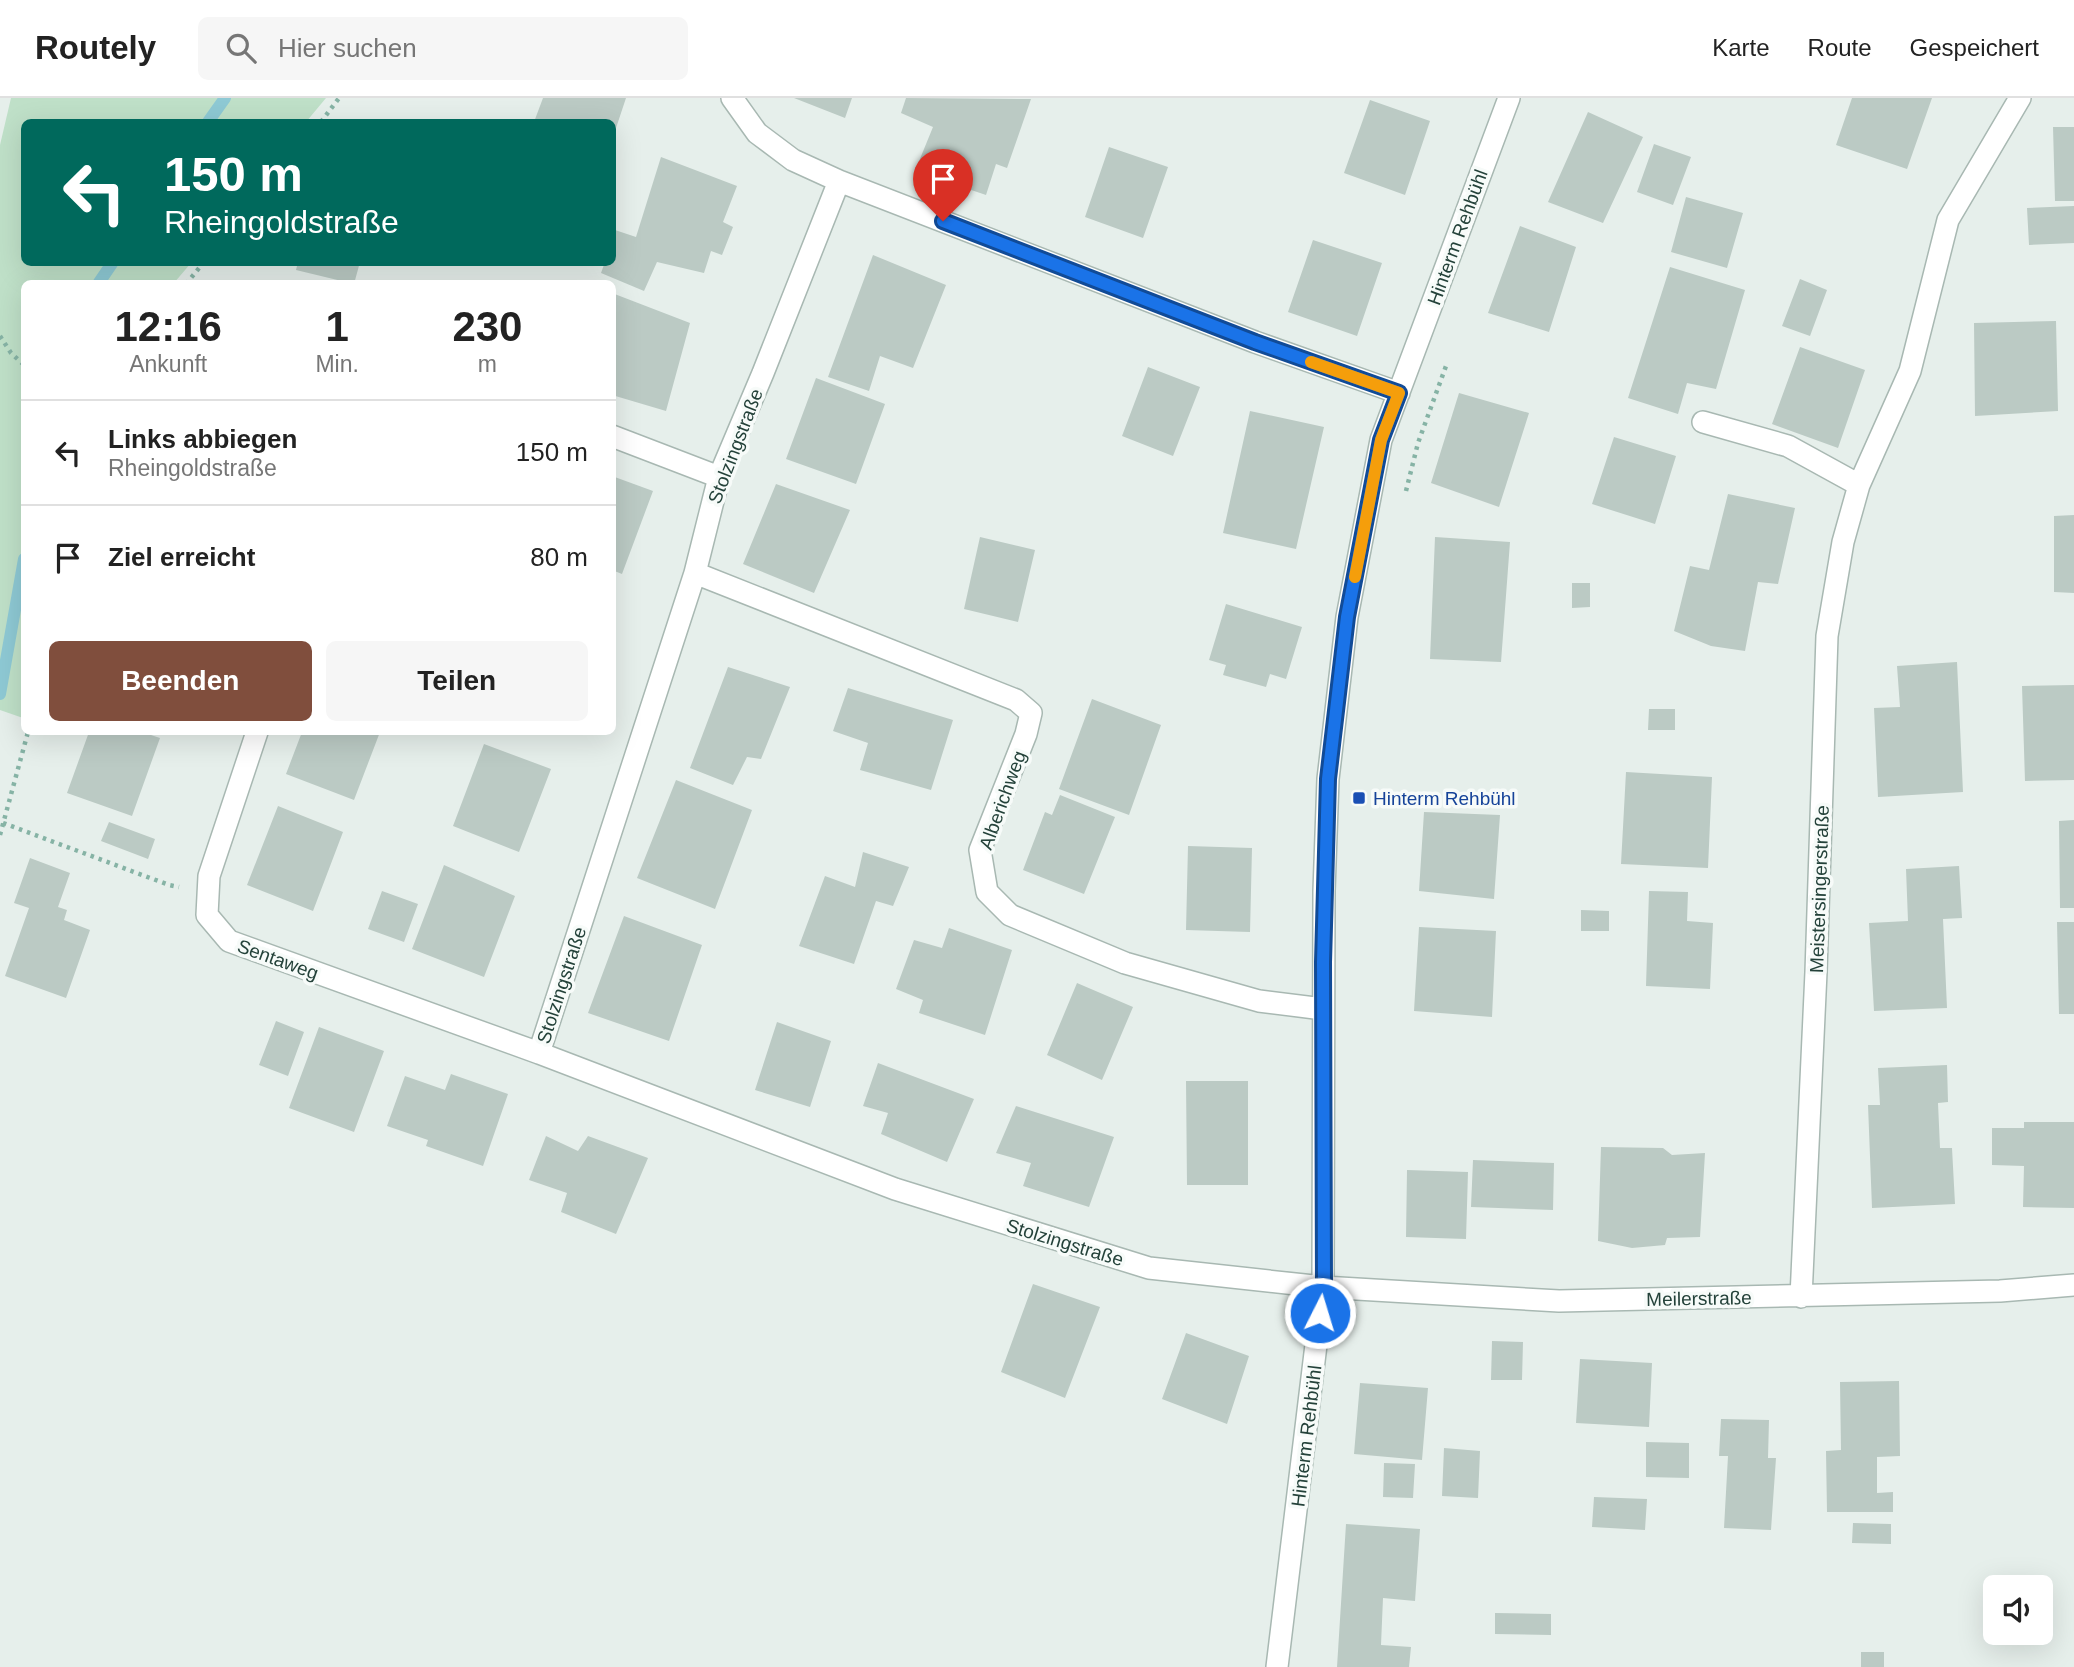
<!DOCTYPE html>
<html lang="de">
<meta charset="utf-8">
<style>
:root{--surface:#fff;--page:#f6f6f6;--text:#222;--muted:#767676;--line:#e0e0e0;--accent:#804e3d}
body{margin:0;font-family:Arial,sans-serif;background:var(--page);color:var(--text);height:100vh;display:flex;flex-direction:column;font-size:26px;white-space:nowrap}
*{box-sizing:border-box;margin:0}
p{font-size:23px;color:var(--muted)}
.icon{flex:none;width:38px;height:38px;fill:none;stroke:currentColor;stroke-width:2;stroke-linecap:round;stroke-linejoin:round}
.map{position:relative;flex:1;overflow:hidden}
.details{position:absolute;left:21px;top:182px;width:595px;height:455px;display:flex;flex-direction:column;background:var(--surface);border-radius:10px;box-shadow:0 7px 28px #0002}
.details>*{flex:none}
.banner{position:absolute;left:21px;top:21px;width:595px;height:147px;border-radius:10px;box-shadow:0 7px 28px #0002;background:#00695c;color:#fff;overflow:hidden}
.buttons{position:absolute;left:1983px;top:1477px;display:grid;gap:14px}
.buttons a{display:grid;place-items:center;width:70px;height:70px;border-radius:10px;background:var(--surface);box-shadow:0 7px 28px #0002;font-size:35px}
.pin{position:absolute;display:grid;place-items:center;width:60px;height:60px;color:#fff;margin:-72px -30px;border-radius:50% 50% 50% 0;rotate:-45deg;box-shadow:0 0 7px #0007}
.pin .icon{rotate:45deg}
.me{position:absolute;width:77px;margin:-38px;rotate:5deg;stroke-linejoin:round;filter:drop-shadow(0 0 5px #0008)}
.turn{display:flex;align-items:center;gap:24px;height:147px;padding:0 28px;font-size:32px}
.turn .icon{width:91px;height:91px;stroke-width:2.5}
.turn b{display:block;font-size:49px;line-height:60px}
.eta{display:flex;justify-content:space-evenly;align-items:center;height:119px;text-align:center}
.eta b{font-size:42px;font-weight:700;line-height:49px}
.action{display:flex;gap:14px;margin-top:auto;padding:14px 28px}
.action a{flex:1;height:80px;border-radius:10px;background:var(--accent);color:#fff;font-size:28px;font-weight:700;line-height:80px;text-align:center}
.action a+a{background:var(--page);color:var(--text)}
ul{padding:0;list-style:none}
li{display:flex;align-items:center;gap:21px;height:105px;padding:0 28px;border-top:2px solid var(--line)}
li div{flex:1}
li b{display:block;font-size:26px}
li em{font-style:normal}
header{display:flex;align-items:center;gap:42px;box-sizing:border-box;height:98px;padding:0 35px;background:var(--surface);border-bottom:2px solid var(--line)}
header strong{font-size:33px}
nav{display:flex;gap:38px;margin-inline-start:auto;font-size:24px}
.search{width:490px;height:63px;background:var(--page);display:flex;align-items:center;gap:18px;box-sizing:border-box;padding:0 24px;border-radius:10px;color:var(--muted);font-size:26px}
.map>svg:first-child{display:block}
.green{fill:#bfe0c8}
.lines{fill:none;stroke-linecap:round;stroke-linejoin:round}
.stream{stroke:#8ec9d4;stroke-width:12}
.building{fill:#bbcac4}
.minor-casing{stroke:#a8b8b2;stroke-width:24}
.path{stroke:#86b3a5;stroke-width:4.5;stroke-dasharray:3.5 5;stroke-linecap:butt}
.minor{stroke:#fff;stroke-width:21}
.route-casing{stroke:#114b97;stroke-width:18}
.route{stroke:#1a73e8;stroke-width:12}
.slow{stroke:#f59e0b;stroke-width:12}
.transit-dot{fill:#1a4fb4;stroke:#f7fbf9;stroke-width:2.5}
.labels{text-anchor:middle;stroke-width:7;stroke-linejoin:round;paint-order:stroke}
.street-label{font-size:19px;fill:#24423a;stroke:#f7fbf9}
.transit-label{font-size:19px;fill:#164399;stroke:#f7fbf9;text-anchor:start}
</style>
<header>
<strong>Routely</strong>
<div class="search"><svg class="icon" aria-label="search" viewBox="0 0 24 24"><circle cx="10" cy="10" r="6"/><path d="M15 15l6 6"/></svg>Hier suchen</div>
<nav><a>Karte</a><a>Route</a><a>Gespeichert</a></nav>
</header>
<div class="map">
<svg width="2074" height="1569" viewBox="0 0 2074 1569">
<rect width="100%" height="100%" fill="#e6efeb"/>
<path class="green" d="M11,0H326L306,24H24V164L191,165L174,185L24,186L23,620L0,612V47Z"/>
<g class="lines">
<path class="stream" d="M208,24L225,0
M98,186L113,164
M0,596L24,461"/>
</g>
<path class="building" d="M543,0H626L613,39L612,24H534Z
M794,0H852L845,20Z
M906,0L1031,1L1007,70L996,66L986,97L915,73L933,29L901,15Z
M1852,0H1932L1907,71L1836,47Z
M1370,2L1430,23L1405,97L1344,75Z
M1588,14L1643,39L1603,125L1548,104Z
M2053,29H2074V103H2055Z
M1654,46L1691,59L1673,107L1637,94Z
M1109,49L1168,69L1143,140L1085,119Z
M661,59L737,88L723,124L733,129L722,157L711,153L704,175L657,164L644,193L601,175L605,164H612V140L615,132L636,139Z
M1686,99L1743,115L1727,170L1671,154Z
M2074,108V145L2029,147L2027,110Z
M1520,128L1576,149L1549,234L1488,215Z
M1313,142L1382,165L1357,238L1288,214Z
M873,157L946,187L913,270L880,258L869,293L828,279Z
M298,164H360L354,186L296,172Z
M1670,169L1745,192L1716,291L1687,285L1678,316L1628,300Z
M1800,181L1827,192L1810,238L1782,228Z
M612,195L690,225L666,313L612,297Z
M2056,223L2058,313L1975,318L1974,225Z
M1800,249L1865,272L1838,350L1772,326Z
M1148,269L1200,289L1173,358L1122,338Z
M816,280L885,306L856,386L786,361Z
M1459,295L1529,315L1499,409L1431,385Z
M1250,313L1324,329L1296,451L1223,435Z
M1614,339L1676,358L1655,426L1592,406Z
M612,378L653,393L622,476L612,472Z
M776,386L850,412L814,495L743,466Z
M1728,396L1795,410L1778,486L1758,484L1745,553L1711,548L1674,533L1690,468L1709,472Z
M2074,417V495L2054,494V418Z
M980,439L1035,452L1018,524L964,511Z
M1435,439L1510,444L1501,564L1430,561Z
M1572,485H1590V509L1572,510Z
M1226,506L1302,529L1286,581L1270,576L1266,589L1223,577L1226,567L1209,562Z
M1957,564L1963,694L1878,699L1874,610L1900,609L1897,568Z
M728,569L790,589L761,661L747,659L733,687L690,670Z
M2074,587V682L2025,683L2022,588Z
M848,590L953,622L931,692L860,672L868,645L833,633Z
M1092,601L1161,627L1129,717L1059,691Z
M1649,611H1675V632H1648Z
M89,634H142L160,640L132,718L67,695Z
M302,634H380L354,702L286,676Z
M484,646L551,671L519,754L453,728Z
M1626,674L1712,679L1708,770L1621,766Z
M676,682L752,712L715,811L637,780Z
M1060,697L1115,719L1084,796L1023,772L1045,714L1052,717Z
M278,708L343,734L313,813L247,787Z
M1424,714L1500,717L1494,801L1419,793Z
M2074,722V810H2060L2059,723Z
M109,724L155,741L148,761L101,743Z
M1188,748L1252,750L1250,834L1186,832Z
M863,754L909,769L893,808L876,803L854,866L799,848L825,778L855,789Z
M30,760L70,775L58,809L67,812L64,822L90,832L66,900L5,878L29,810L14,805Z
M444,767L515,798L484,879L412,851Z
M1959,768L1962,820L1943,821L1947,910L1874,913L1869,825L1908,823L1906,771Z
M382,793L418,806L404,844L368,831Z
M1649,793L1688,794L1687,823L1713,825L1710,891L1646,888Z
M1581,812L1609,813V833H1581Z
M624,818L702,847L669,943L588,915Z
M2057,824H2074V916H2059Z
M1419,829L1496,833L1492,919L1414,913Z
M949,830L1012,852L985,937L919,915L923,902L896,891L914,842L942,850Z
M1077,885L1133,909L1102,982L1047,957Z
M276,923L304,934L288,978L259,967Z
M777,924L831,943L810,1009L755,992Z
M319,929L384,953L354,1034L289,1010Z
M878,965L974,1001L947,1064L881,1036L888,1015L863,1008Z
M1947,967L1948,1004L1938,1005L1940,1050H1952L1955,1106L1872,1110L1868,1007H1880L1878,970Z
M451,976L508,996L483,1068L426,1048L428,1042L387,1028L405,978L445,992Z
M1186,983H1248V1087H1187Z
M1016,1008L1114,1039L1089,1109L1023,1088L1031,1065L996,1055Z
M2024,1024H2074V1110L2023,1109L2024,1068L1992,1067V1030H2024Z
M546,1038L578,1053L588,1038L648,1060L616,1136L561,1114L567,1095L529,1082Z
M1601,1049L1663,1050L1672,1057L1705,1055L1700,1139L1667,1140L1665,1147L1632,1150L1598,1143Z
M1473,1062L1554,1065L1553,1112L1471,1109Z
M1407,1072L1468,1074L1466,1141L1406,1139Z
M1033,1186L1100,1209L1065,1300L1001,1274Z
M1186,1235L1249,1258L1227,1326L1162,1301Z
M1492,1243L1523,1244L1522,1282H1491Z
M1580,1261L1652,1265L1649,1329L1576,1325Z
M1899,1283L1900,1358L1877,1359V1395L1893,1394V1414H1827L1826,1353L1841,1352L1840,1284Z
M1360,1285L1428,1290L1422,1362L1354,1356Z
M1721,1321L1769,1322L1768,1360H1776L1771,1432L1724,1430L1728,1358H1719Z
M1646,1344L1689,1345V1380L1646,1379Z
M1444,1350L1480,1353L1478,1400L1442,1398Z
M1384,1365L1415,1366L1413,1400L1383,1399Z
M1594,1399L1647,1401L1645,1432L1592,1429Z
M1853,1425L1891,1426V1446L1852,1445Z
M1346,1426L1420,1431L1415,1503L1383,1500L1381,1547L1411,1549L1409,1569H1337Z
M1495,1515L1551,1516V1537L1495,1536Z
M1861,1554H1884V1569H1861Z"/>
<g class="lines">
<defs>
<path id="minor" d="M732,0L757,35L793,62L839,83L1255,244L1399,295
M839,83L763,275L719,379L695,475L539,955L895,1091L1149,1170L1323,1189L1559,1203L2000,1193L2074,1187
M1703,324L1788,348L1859,387
M612,338L719,379
M695,475L1016,602L1031,615L1026,636L980,752L987,794L1010,817L1125,865L1259,903L1323,911
M257,634L209,778L207,817L229,843L539,955
M1801,1199L1816,874L1827,538L1843,444L1859,387L1910,273L1948,122L2020,0
M1277,1569L1323,1189L1324,793L1328,681L1347,519L1381,342L1509,0"/>
</defs>
<use href="#minor" class="minor-casing"/>
<path class="path" d="M321,24L339,0
M186,186L204,164
M0,238L11,255L24,267
M1406,393L1418,345L1446,268
M3,725L169,787L179,789
M0,737L28,634"/>
<use href="#minor" class="minor"/>
</g>
<g class="lines">
<defs>
<path id="route" d="M943,123L1255,244L1399,295L1381,342L1347,519L1328,681L1323,864L1324,1189L1320,1215"/>
</defs>
<use href="#route" class="route-casing"/>
<use href="#route" class="route"/>
<path class="slow" d="M1311,264L1399,295L1381,342L1355,479"/>
</g>
<rect class="transit-dot" x="1352" y="693" width="14" height="14" rx="3.5"/>
<g class="labels">
<g class="street-label">
<text transform="translate(1457 139) rotate(-70)" y="7">Hinterm Rehbühl</text>
<text transform="translate(735 348) rotate(-69)" y="7">Stolzingstraße</text>
<text transform="translate(1002 702) rotate(-70)" y="7">Alberichweg</text>
<text transform="translate(1819 791) rotate(-88)" y="7">Meistersingerstraße</text>
<text transform="translate(278 861) rotate(20)" y="7">Sentaweg</text>
<text transform="translate(561 887) rotate(-72)" y="7">Stolzingstraße</text>
<text transform="translate(1065 1144) rotate(17)" y="7">Stolzingstraße</text>
<text transform="translate(1699 1200) rotate(-1)" y="7">Meilerstraße</text>
<text transform="translate(1306 1338) rotate(-83)" y="7">Hinterm Rehbühl</text>
</g>
<g class="transit-label">
<text x="1373" y="707">Hinterm Rehbühl</text>
</g>
</g>
</svg>
<div class="buttons">
<a><svg class="icon" aria-label="sound" viewBox="0 0 24 24"><path d="M4 9h4l5-4v14l-5-4H4zM17 9q2 3 0 6"/></svg></a>
</div>
<div class="pin" style="left:943px;top:123px;background:#d93025"><svg class="icon" aria-label="arrive" viewBox="0 0 24 24"><path d="M6 21V4h12l-3 4 3 4H6"/></svg></div>
<svg class="me" style="left:1320px;top:1215px" viewBox="-20 -20 40 40"><circle r="17" fill="#1a73e8" stroke="#fff" stroke-width="3"/><path d="M0-11L8 9 0 5-8 9z" fill="#fff"/></svg>
<div class="banner">
<div class="turn"><svg class="icon" aria-label="left" viewBox="0 0 24 24"><path d="M17 20v-9H6M10 6l-5 5 5 5"/></svg><div><b>150 m</b>Rheingoldstraße</div></div>
</div>
<section class="details">
<div class="eta">
<div><b>12:16</b><p>Ankunft</p></div>
<div><b>1</b><p>Min.</p></div>
<div><b>230</b><p>m</p></div>
</div>
<ul>
<li><svg class="icon" aria-label="left" viewBox="0 0 24 24"><path d="M17 20v-9H6M10 6l-5 5 5 5"/></svg><div><b>Links abbiegen</b><p>Rheingoldstraße</p></div><em>150 m</em></li>
<li><svg class="icon" aria-label="arrive" viewBox="0 0 24 24"><path d="M6 21V4h12l-3 4 3 4H6"/></svg><div><b>Ziel erreicht</b></div><em>80 m</em></li>
</ul>
<div class="action"><a>Beenden</a><a>Teilen</a></div>
</section>
</div>
